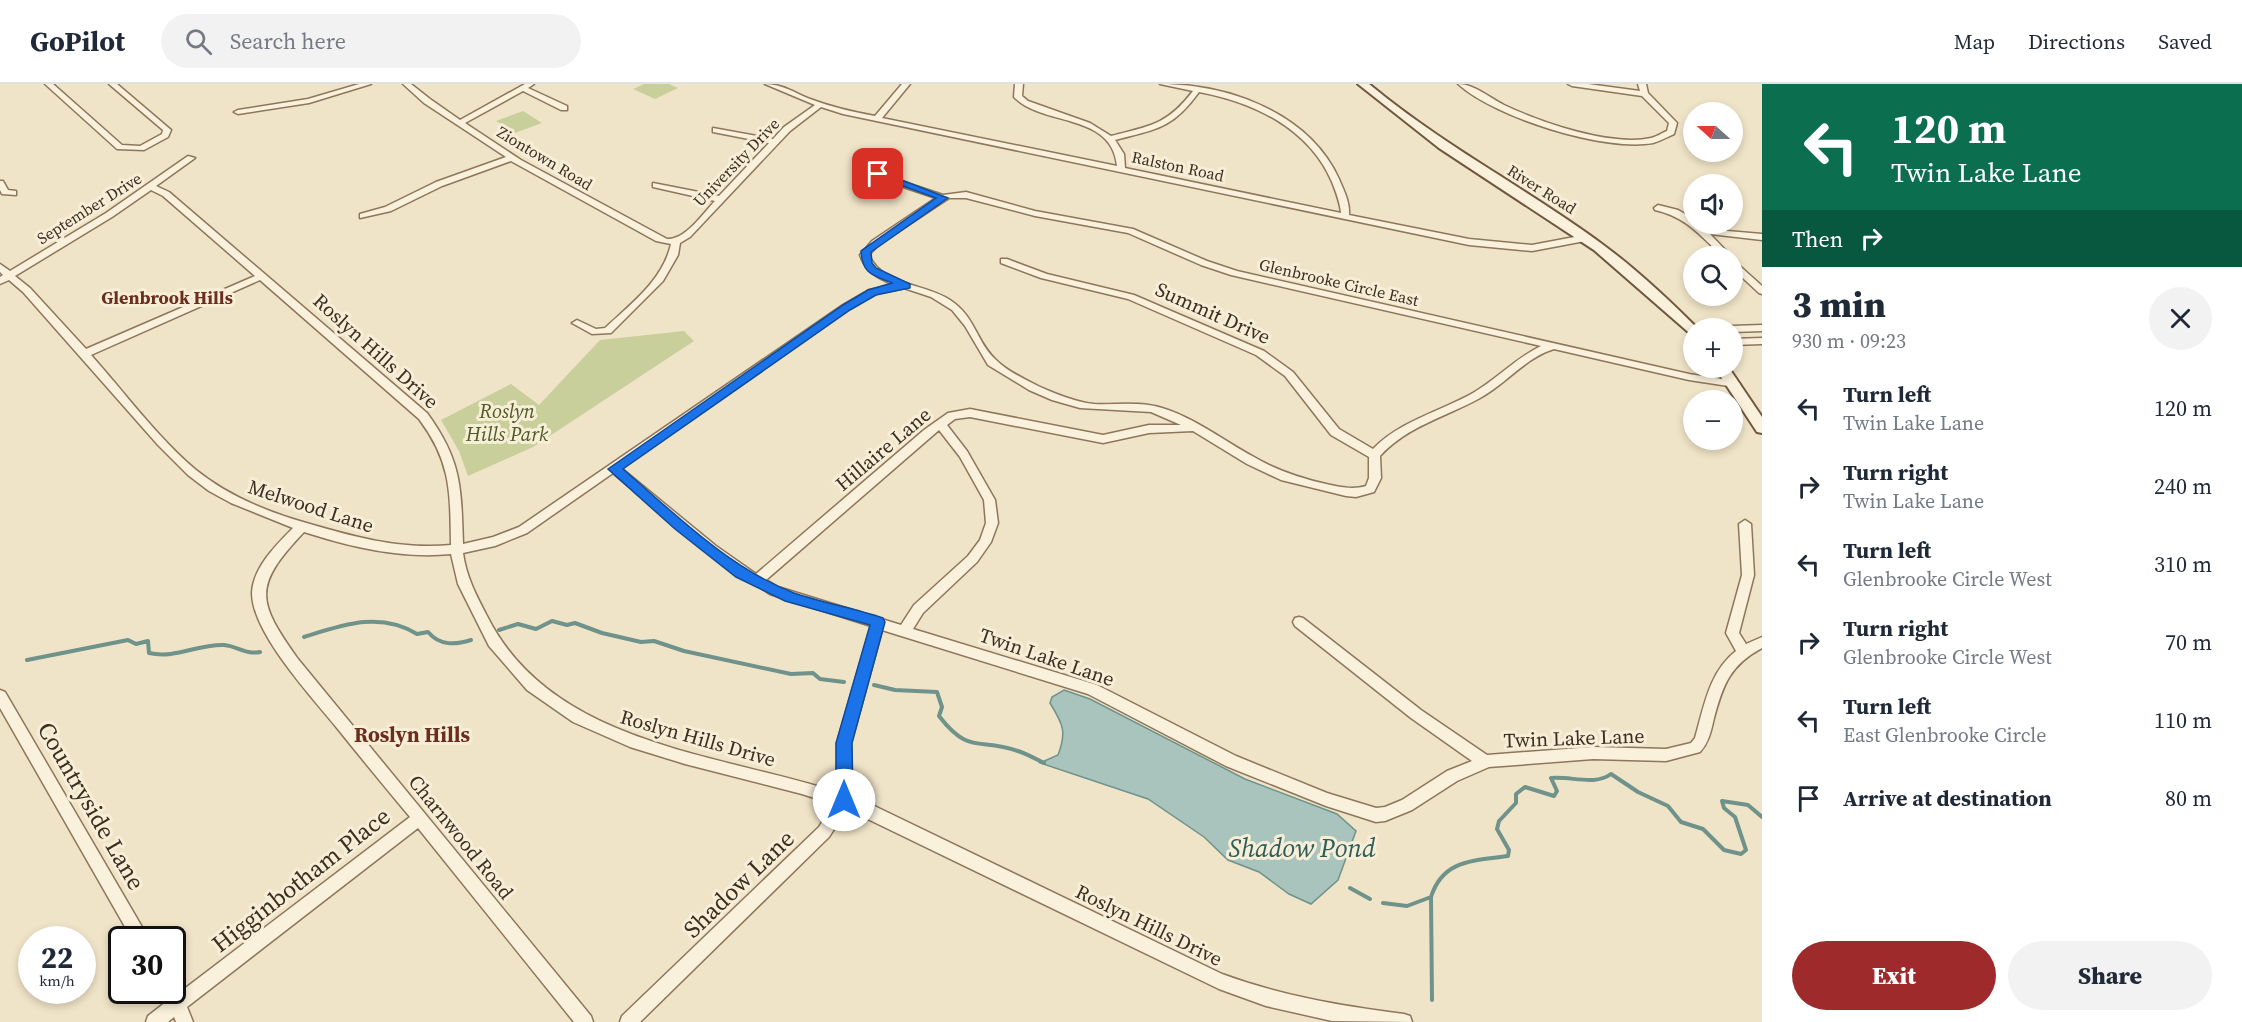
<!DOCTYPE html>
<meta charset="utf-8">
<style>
:root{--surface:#fff;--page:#f2f2f3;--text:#1f2937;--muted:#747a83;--line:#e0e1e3;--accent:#9e2a2b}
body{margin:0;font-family:"Source Serif 4",serif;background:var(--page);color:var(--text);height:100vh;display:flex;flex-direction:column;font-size:22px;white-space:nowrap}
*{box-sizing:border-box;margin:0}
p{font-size:20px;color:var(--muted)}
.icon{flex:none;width:33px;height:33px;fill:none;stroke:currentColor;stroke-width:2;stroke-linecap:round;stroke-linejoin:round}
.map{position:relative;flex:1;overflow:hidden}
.side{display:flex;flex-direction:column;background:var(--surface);width:480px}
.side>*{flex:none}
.guide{background:#0b6e4f;color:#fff;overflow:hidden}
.needle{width:39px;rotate:291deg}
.controls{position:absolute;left:1683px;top:18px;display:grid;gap:12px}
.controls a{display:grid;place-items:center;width:60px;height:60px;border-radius:50%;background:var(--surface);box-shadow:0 3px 9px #0003;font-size:30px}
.speed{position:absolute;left:18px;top:842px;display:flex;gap:12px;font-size:30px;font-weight:700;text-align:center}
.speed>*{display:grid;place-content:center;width:78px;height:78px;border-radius:50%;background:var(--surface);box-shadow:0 3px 9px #0003;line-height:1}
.speed small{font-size:15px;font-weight:400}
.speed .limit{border:3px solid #111;border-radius:9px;background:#fff;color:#111}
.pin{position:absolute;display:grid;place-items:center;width:51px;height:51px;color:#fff;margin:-26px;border-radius:12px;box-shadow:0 3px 9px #0006}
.me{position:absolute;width:66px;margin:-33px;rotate:0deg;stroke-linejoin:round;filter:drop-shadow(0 0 4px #0008)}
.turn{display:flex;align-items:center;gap:21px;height:126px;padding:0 30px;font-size:27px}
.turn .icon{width:78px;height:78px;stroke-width:2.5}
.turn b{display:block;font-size:42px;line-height:51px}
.then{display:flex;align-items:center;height:57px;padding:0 30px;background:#0003;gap:12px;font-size:22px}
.round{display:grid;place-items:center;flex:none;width:63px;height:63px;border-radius:32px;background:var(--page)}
.head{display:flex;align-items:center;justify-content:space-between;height:102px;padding:0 30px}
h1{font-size:36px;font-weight:800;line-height:45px}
.button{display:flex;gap:12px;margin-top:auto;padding:12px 30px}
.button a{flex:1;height:69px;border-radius:36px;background:var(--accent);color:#fff;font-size:24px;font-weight:800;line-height:69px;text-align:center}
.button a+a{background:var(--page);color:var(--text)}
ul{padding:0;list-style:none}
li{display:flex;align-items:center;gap:18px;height:78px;padding:0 30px}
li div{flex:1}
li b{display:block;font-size:22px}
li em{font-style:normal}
header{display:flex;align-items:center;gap:36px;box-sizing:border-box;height:84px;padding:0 30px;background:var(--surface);border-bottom:2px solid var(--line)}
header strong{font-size:28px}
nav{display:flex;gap:33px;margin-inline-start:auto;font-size:21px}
.search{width:420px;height:54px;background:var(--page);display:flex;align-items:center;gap:15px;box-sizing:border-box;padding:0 21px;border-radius:33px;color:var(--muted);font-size:22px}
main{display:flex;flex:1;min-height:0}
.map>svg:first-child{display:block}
.green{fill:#c9cf9b}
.water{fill:#a9c4bc;stroke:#6f938a;stroke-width:1.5}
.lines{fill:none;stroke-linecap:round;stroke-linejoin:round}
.stream{stroke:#6f938a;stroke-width:4}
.street-casing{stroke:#8d765c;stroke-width:3}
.secondary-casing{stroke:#6f573f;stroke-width:4}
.street{fill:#faf1dc;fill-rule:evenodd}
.secondary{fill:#faf1dc;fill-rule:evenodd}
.route{fill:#1a73e8;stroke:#114b97;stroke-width:1.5}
.labels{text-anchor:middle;stroke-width:6;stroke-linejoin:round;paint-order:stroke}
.far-street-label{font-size:16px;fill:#3d2e20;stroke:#f7eed8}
.far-neighbourhood-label{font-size:18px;font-weight:bold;fill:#6b2e1e;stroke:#f7eed8}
.street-label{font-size:20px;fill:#3d2e20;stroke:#f7eed8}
.park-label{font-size:20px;font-style:italic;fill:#4d5a26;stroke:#f7eed8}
.neighbourhood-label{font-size:21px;font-weight:bold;fill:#6b2e1e;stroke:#f7eed8}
.near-street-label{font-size:24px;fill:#3d2e20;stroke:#f7eed8}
.near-water-label{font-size:26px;font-style:italic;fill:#2f5d5a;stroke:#f7eed8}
</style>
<header>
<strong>GoPilot</strong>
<div class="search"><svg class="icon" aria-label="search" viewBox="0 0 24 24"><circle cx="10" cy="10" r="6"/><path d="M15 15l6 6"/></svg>Search here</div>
<nav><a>Map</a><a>Directions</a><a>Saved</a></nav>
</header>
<main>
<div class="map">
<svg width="1762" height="938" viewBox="0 0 1762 938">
<rect width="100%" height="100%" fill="#f0e4c8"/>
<path class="green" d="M644,0H669L678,4L655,15L633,5Z
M523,27L542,39L515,49L496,37Z
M684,247L694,257L533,363L468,392L459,367L441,336L511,300L539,321L600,256Z"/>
<path class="water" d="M1064,606L1090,615L1245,695L1337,730L1356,747L1338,796L1311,820L1289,810L1259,788L1228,776L1204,753L1148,715L1040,679L1058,671C1067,648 1063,640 1050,619L1052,613Z"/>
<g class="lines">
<path class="stream" d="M499,546L518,540L536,545L552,537L567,541L575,539L602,549L641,558L654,557L684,567L791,590L813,589L820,595L844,598
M304,553C342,541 380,527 417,550L428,548C440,562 455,561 471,556
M27,576L128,556L136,560L148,557L149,569C176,575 197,560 224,561C237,562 246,571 260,568
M874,601L895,606L937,608L942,623L939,632C970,672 979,653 1018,667C1027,670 1036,675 1044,679
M1350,804L1370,815
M1383,819L1407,822L1431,813
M1432,916L1431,813C1443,775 1474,777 1508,772L1509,766L1497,745L1499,737L1516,719V710L1525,703L1554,712L1557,707L1551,694C1571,692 1595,702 1611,690L1638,708L1668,722L1681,738L1703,745L1724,766L1741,770L1746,766L1735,733L1724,724L1722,717L1748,721L1762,733"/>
<defs>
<path id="street" d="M45,0H53L122,61L140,62L162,50L163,46L109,0H117L171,46L168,53L144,66L117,65Z
M359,0H371L309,19L238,30L234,28L238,26L308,15Z
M403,0H411L430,15L460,36L525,0H534L528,4L567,22V26H561L523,7L465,39L521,76L667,155C686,156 703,129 715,117L653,103V99L719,112L769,59L713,48V44L773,55L784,43L815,21L765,0C782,0 795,9 810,15C831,23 853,28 875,32L902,0H910L882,34L1117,82C1112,28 1043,43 1014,13L1015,0H1023L1022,12L1028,17L1090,39L1111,52C1150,42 1167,41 1193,7L1160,0C1229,0 1309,29 1339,95C1344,107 1350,118 1349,131L1469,155L1532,161L1585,151L1589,154L1585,157L1532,167L1469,161L843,30L821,23L790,47L690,153L680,159L678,171L663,197L611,249L592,250L572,239L577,236L596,245L605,244C631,220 663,196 671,160L656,157L511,77L442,102L391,127L360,134V130L385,123L436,98L506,73L424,19ZM1199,8C1253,18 1309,44 1332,98C1336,108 1340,118 1341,129L1125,84L1124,70L1115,56C1157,45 1172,45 1199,8Z
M1458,0C1474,0 1490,14 1504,21C1540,38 1611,63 1651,54C1656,53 1662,49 1667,47L1669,39L1642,12L1572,2L1568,0H1588L1640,7L1638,0H1646L1648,9L1677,39L1674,50C1667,53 1660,57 1653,59C1604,68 1494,33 1458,0Z
M188,72L195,74L156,102L169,108L427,329C462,377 461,403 463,460L493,453L519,443L843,221L869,206L894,201C878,194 866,188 860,171L872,157L936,114L865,90V86H868L943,111L966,108L1035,127L1133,145L1207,177L1237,187L1689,290L1735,297L1740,300L1735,303L1689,296L1554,265C1525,274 1506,300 1480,314C1446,333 1407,342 1380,372L1381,394L1374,408L1356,413L1346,412L1281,396L1247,380L1193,347L1149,349L1103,359L970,333L955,335L947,341L967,367L995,416L998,439L991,458L977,478L923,529L913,545L1097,601L1236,672L1327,709L1376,724L1385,723L1402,716L1447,687L1472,677L1411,634L1295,542L1293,538L1295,534L1299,533L1303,534L1421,626L1487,671L1593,663L1666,665L1691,659L1695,654C1704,623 1709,588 1736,567L1726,549L1742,491L1739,440L1745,436L1751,440L1754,491L1739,549L1746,560L1762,553V564C1730,581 1723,601 1714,634C1711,647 1709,658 1700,668L1666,677L1593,675L1489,683L1457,697L1412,726L1385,737L1376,738L1326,722L1226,682L1088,610L882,546L851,659V713L864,717L1222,890C1282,912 1341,922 1404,930L1410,932L1412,938L1332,937L1266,922L1219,905L847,725L829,753L640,938H620L622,932L819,743L833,720L802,710L685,680L630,663L573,638L527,606L489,562L458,500L451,470C401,475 351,463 304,448C253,502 256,516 298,575L591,932L593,938H574L418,744L187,923L193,938H176L174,933L168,938H146L148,932L166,918L161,906H172V899L179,909L410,733C385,703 361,674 337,644C312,613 252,549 252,509C253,484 276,461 293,444L231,419L209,407L188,391L158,361L23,208L9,196L0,200V193L3,191L0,188V180L10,187L106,129ZM151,106L163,112L255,192L86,265L30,204L15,192L112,133ZM949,114H966L1035,132L1128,149L1201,181L1231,191L1541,262C1516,274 1497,295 1473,309C1439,328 1400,337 1373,365L1339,345L1293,288L1264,267L1134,211L1047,190L1007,175H1001V179L1041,194L1128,215L1256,271L1285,292L1331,351L1369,373V394L1366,402C1352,406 1340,403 1326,400C1300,394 1276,386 1254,373C1224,357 1195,334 1162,324C1140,317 1117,321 1094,320C1075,318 1056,310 1038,302C1024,295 1007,287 996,276C976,258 976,233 950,216C925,199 882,202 869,171L878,161ZM260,196L419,335C452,379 450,409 451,461C399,466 351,452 303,438C265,427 227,411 196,386C157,353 125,309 91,271ZM904,204L931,213L952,226L965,242L988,281L1029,306L1052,316L1080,324L1151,328L1181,341H1149L1103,351L970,325L948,329L924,346L756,490L716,462L621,384L849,225L875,210ZM939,346L960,373L984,416L986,439L980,456L968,472L914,521L901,541L778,503L766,496ZM613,389L707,468L770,510L871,542L837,659V708C715,669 551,660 487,532C476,511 466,492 463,469L495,462L527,449Z
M0,97H3L8,106L16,107V111L2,110L0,106Z
M1658,121L1678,126L1694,135V140H1698L1704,145L1762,150V156L1710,150L1731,172H1722C1700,151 1686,133 1655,126L1654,124Z
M1732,175L1762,202V210L1759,209L1732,184Z
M1762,241V247L1732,248V244H1727L1732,242Z
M1762,254V260L1732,261V255Z
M0,606L5,608L149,855H132L0,624Z"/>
<path id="secondary" d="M1358,0H1369C1442,61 1526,104 1602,160C1636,185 1667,214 1697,244H1694V253L1594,166L1439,64Z
M1715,284H1729L1762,333V349L1757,348Z"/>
</defs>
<use href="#street" class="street-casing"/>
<use href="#secondary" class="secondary-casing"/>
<use href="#street" class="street"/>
<use href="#secondary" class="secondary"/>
</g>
<path class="route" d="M875,88H881L948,114L871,168L872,179L876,184L910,200V204L876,211L850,226L623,385C675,430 729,484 794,509C823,519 854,524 883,534L885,538L852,659L853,716L850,722L844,724L839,722L836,716V659L870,541L785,517L736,493L675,445L608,385L843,221L868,206L892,199C873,191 862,190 861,167L936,114L875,92Z"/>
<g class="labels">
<g class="far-street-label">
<text transform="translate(545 74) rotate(31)" y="6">Ziontown Road</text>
<text transform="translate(736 78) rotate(-46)" y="6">University Drive</text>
<text transform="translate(1178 82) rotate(12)" y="6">Ralston Road</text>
<text transform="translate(1542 105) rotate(32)" y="6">River Road</text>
<text transform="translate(89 124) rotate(-32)" y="6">September Drive</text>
<text transform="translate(1339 198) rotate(13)" y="6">Glenbrooke Circle East</text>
</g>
<g class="far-neighbourhood-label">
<text x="167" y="220">Glenbrook Hills</text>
</g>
<g class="street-label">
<text transform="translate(1213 229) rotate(24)" y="7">Summit Drive</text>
<text transform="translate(376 267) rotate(42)" y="7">Roslyn Hills Drive</text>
<text transform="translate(883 365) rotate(-40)" y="7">Hillaire Lane</text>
<text transform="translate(311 422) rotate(18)" y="7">Melwood Lane</text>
<text transform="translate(1047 573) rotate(19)" y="7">Twin Lake Lane</text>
<text transform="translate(698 654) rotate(16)" y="7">Roslyn Hills Drive</text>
<text transform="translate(1574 654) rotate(-2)" y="7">Twin Lake Lane</text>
<text transform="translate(461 753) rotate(51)" y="7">Charnwood Road</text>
<text transform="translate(1149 841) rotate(26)" y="7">Roslyn Hills Drive</text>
</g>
<g class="park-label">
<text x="507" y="334">Roslyn<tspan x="507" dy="23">Hills Park</tspan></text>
</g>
<g class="neighbourhood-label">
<text x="412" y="658">Roslyn Hills</text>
</g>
<g class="near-street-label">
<text transform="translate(91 722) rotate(60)" y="8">Countryside Lane</text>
<text transform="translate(301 796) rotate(-38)" y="8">Higginbotham Place</text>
<text transform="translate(739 800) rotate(-44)" y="8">Shadow Lane</text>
</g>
<g class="near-water-label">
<text x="1302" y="773">Shadow Pond</text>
</g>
</g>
</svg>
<div class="controls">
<a><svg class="needle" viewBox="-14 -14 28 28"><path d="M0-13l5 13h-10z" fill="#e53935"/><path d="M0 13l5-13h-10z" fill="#747a83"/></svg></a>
<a><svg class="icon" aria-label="sound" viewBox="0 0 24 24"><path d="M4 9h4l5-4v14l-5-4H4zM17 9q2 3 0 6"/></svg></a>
<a><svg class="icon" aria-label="search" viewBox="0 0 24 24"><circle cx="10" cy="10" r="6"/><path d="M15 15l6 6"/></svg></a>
<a>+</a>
<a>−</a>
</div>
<div class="speed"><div>22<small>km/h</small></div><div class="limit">30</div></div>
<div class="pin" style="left:878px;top:90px;background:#d93025"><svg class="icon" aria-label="arrive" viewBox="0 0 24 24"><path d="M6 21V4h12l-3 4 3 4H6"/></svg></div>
<svg class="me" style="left:844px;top:716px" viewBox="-20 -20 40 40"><circle r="19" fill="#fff"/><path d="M0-13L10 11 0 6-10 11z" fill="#1a73e8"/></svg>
</div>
<section class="side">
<div class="guide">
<div class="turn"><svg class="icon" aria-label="left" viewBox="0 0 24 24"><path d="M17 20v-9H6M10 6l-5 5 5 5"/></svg><div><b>120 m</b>Twin Lake Lane</div></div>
<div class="then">Then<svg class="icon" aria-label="right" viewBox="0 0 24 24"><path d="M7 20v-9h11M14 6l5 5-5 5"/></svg></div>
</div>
<div class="head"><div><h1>3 min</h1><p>930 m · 09:23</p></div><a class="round"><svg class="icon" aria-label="close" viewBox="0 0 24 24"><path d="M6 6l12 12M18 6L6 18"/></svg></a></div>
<ul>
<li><svg class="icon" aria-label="left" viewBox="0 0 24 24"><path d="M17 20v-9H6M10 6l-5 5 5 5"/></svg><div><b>Turn left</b><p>Twin Lake Lane</p></div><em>120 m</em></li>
<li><svg class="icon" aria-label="right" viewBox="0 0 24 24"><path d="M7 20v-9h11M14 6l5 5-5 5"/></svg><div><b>Turn right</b><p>Twin Lake Lane</p></div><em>240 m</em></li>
<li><svg class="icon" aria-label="left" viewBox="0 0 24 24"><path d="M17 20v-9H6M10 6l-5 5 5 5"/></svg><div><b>Turn left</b><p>Glenbrooke Circle West</p></div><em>310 m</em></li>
<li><svg class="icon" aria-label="right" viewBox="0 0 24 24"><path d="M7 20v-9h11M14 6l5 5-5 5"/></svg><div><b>Turn right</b><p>Glenbrooke Circle West</p></div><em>70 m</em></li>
<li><svg class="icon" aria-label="left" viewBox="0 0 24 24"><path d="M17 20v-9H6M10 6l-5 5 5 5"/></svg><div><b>Turn left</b><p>East Glenbrooke Circle</p></div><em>110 m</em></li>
<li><svg class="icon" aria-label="arrive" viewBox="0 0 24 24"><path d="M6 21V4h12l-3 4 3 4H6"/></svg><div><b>Arrive at destination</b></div><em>80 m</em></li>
</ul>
<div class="button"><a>Exit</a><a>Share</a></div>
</section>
</main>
